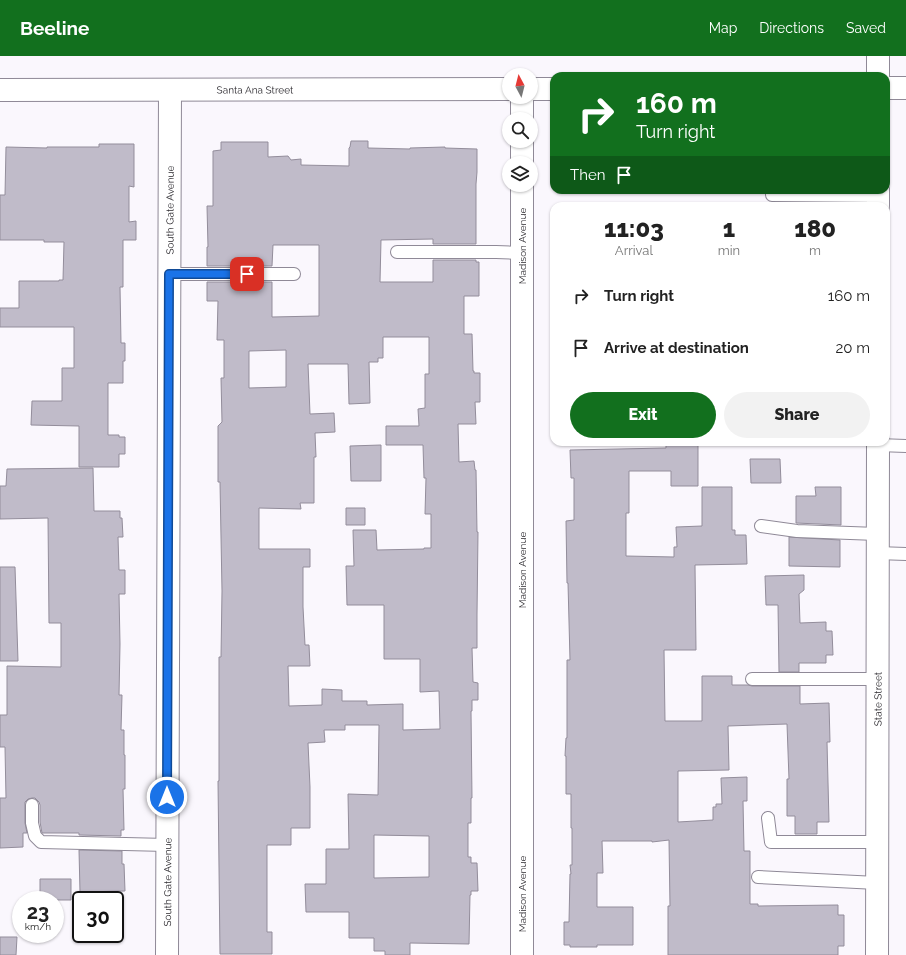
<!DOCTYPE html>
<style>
:root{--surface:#fff;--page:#f2f2f2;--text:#222;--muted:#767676;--accent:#12701e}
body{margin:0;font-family:Raleway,sans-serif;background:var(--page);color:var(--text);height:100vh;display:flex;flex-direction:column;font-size:15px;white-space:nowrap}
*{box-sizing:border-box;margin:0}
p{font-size:13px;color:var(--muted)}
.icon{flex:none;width:22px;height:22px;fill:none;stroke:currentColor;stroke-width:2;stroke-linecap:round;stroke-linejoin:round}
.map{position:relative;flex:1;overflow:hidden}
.side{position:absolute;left:550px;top:146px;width:340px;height:244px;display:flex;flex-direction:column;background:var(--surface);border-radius:12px;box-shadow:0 1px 3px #0004}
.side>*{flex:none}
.top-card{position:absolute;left:550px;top:16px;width:340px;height:122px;border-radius:12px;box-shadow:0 1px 3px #0004;background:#12701e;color:#fff;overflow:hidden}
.needle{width:26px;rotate:353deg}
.tools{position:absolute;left:502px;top:12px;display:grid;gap:8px}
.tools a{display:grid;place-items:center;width:36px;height:36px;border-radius:50%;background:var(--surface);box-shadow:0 1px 3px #0004;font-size:20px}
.speed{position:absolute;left:12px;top:835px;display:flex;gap:8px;font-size:20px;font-weight:700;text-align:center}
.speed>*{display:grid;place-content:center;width:52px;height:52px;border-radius:50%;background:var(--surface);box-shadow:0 1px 3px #0004;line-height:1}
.speed small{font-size:10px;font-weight:400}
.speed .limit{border:2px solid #111;border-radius:6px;background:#fff;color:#111}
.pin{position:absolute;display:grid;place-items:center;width:34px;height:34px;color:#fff;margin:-17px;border-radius:8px;box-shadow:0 2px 6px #0006}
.me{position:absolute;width:44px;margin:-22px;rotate:0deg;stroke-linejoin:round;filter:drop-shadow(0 0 3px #0008)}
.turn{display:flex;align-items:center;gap:14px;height:84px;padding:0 20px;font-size:18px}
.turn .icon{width:52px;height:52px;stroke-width:2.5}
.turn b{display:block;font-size:28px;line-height:34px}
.then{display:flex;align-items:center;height:38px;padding:0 20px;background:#0003;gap:8px;font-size:15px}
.eta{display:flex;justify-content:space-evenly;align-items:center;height:68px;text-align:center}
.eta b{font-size:24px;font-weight:800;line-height:28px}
.action{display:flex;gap:8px;margin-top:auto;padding:8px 20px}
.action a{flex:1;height:46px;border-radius:24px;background:var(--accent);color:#fff;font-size:16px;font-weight:800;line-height:46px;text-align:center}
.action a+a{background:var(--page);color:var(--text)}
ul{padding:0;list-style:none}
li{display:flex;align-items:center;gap:12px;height:52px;padding:0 20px}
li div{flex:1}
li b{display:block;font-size:15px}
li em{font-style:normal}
header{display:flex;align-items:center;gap:24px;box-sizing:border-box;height:56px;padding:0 20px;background:var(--accent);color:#fff}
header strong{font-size:19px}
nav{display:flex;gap:22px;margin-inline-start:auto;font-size:14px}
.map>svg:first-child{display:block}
.building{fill:#c0bbc9;stroke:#938d9b;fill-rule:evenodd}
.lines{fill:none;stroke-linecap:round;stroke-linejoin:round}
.lane-casing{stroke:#8f8997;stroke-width:14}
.street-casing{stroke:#8f8997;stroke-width:24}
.secondary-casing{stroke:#8f8997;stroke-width:24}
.lane{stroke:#fff;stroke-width:12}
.street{stroke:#fff;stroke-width:22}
.secondary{stroke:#fff;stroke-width:22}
.route-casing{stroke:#114b97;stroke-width:10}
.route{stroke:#1a73e8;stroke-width:7}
.labels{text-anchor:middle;stroke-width:3;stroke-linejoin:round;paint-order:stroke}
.street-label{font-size:10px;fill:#2b292e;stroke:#fff}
</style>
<header>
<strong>Beeline</strong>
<nav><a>Map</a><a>Directions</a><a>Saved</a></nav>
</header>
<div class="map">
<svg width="906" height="899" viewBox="0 0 906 899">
<rect width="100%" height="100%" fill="#faf7fd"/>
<path class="building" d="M351,85H368V92L410,93V92L445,91V92L477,93V116L476,128V188H433V183L381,184L380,226H433V204H476V206H479V240H464V278H472L473,315H474V317H480V346H475L476,368H458L459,406L474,405L475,414H476L477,476H478L477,558V592H472L473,626L478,627V644H472V655H471L472,742H471V767H468V801H471V807H477L478,835H471V839H470L469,888L410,887V899H385V895H374V882H349V856H306L305,828H326V793H349L348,738L378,739L379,669H345V674H324L325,686L308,687L310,731V772H291V789H267V876H272V898H220L218,725H219V601H221L222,535L220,426H218V370L222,366L221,322H224V284H217L218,245H207V226H272V261L319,260V189H273L272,210H207V191H208L207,150H213V95L221,94V86H268V101L288,100L291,104L301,103V109L349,110V92L350,91ZM383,281H429V318H425V352L418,353L419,370H386V389H423L424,422H426L425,458H431V492H424V493L377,494L376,474H353L354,510H346L347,549H384V603H420V636L439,635L440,673L403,674V648L367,649V645H342V634L322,633V649L289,650L288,610H310L309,589H305L303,551V511H310V493H259V452L301,453L300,447H314V401H316L315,377L335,376L334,357L310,358L308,308H348L349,348L370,347L369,306H378V302H383ZM286,294V331L249,332V295ZM374,779L429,780V821L374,822Z
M99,88H134V131L129,130V166L136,165V184H123V231H120L121,287H125V305H123V327H108V379H119V381H125V398H119V411H79V370L31,369L32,345H62V312H74V271H0V252H19V225H59V224H63L64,186H44V184H0V139H5L6,91L47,92V91H99Z
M666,386H698V430H671V415H629V457H626V500L674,501V491H677L676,471L702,470V431H732V474H735V479H746L747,508L695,509L696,594H664L665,665H702V620H732V629H748L752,630H800V648L829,647L830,686H827L829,766H817V778H795V760H787V723H789L787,668L728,670L729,714L678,715V766L713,764V751H716V748H722L721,722L747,721V745H743L744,795H750V848H758V850L838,849V859H844V890H838V899H668V850H670L669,784L652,786V785H602L603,817H597V851H633V889H597V891H570V889H564V866H569L570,818H571L570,809H572V772H571V738H566V700H565L566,682H567V604H570L568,527H567L566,465L574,464V422H571L570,394L666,392Z
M381,389V425H351L350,390Z
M750,403H780L781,427H751Z
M93,412L94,455H120V462H122L123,481H118L119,514H125V538H119L120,588L119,639H122L121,674H124V699H125V733H123L124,774H121V780L79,779V777H42L40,766V749L39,746L35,742H32L28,743L25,746V767L27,777H23V791L0,792V742H6L5,691H0V659H7V610L61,611V567H49L48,462L0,463V430H6L7,413Z
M815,431H841V469L796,467V440H816Z
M346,452H365V469H346Z
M789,481L840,484V511L789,510Z
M0,511H15L18,605H0Z
M804,519V534L799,538L800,567L826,566V575H832L833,599H826V607H799V616H779L778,549H766L765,520Z
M79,794L122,795V808H124L125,835L80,836Z
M40,823H71V844H40Z
M0,881H17L16,899H0Z"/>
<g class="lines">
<defs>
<path id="lane" d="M772,134V139L878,140
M397,196H496L522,197
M169,218H294
M878,389L906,390
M761,470L797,475L877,478
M877,497L906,498
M752,623H877
M32,749V767L35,780L41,786L167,789
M768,762L771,786H877
M758,821L877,827"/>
<g id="street">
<path d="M522,63V41"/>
<path d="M522,85V107"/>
<path id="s1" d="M167,899L170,34"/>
<path d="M522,899V129"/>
</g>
<g id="secondary">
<path d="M878,0V20"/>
<path d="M886,32H906"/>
<path d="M531,33H554"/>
<path id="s2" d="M0,34L509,33"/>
<path d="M878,150V134"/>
<path id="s3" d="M877,899L878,386"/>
</g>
</defs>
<use href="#lane" class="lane-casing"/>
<use href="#street" class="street-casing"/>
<use href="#secondary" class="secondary-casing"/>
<use href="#lane" class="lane"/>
<use href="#street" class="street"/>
<use href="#secondary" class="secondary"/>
</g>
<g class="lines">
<defs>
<path id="route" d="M167,741L169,218H247"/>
</defs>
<use href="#route" class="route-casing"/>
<use href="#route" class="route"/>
</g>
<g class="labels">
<g class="street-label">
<text dy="4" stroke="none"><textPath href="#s2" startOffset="255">Santa Ana Street</textPath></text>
<text dy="4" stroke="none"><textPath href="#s1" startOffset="745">South Gate Avenue</textPath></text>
<text transform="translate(522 190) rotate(-90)" y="4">Madison Avenue</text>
<text transform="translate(522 514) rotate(-90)" y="4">Madison Avenue</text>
<text dy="4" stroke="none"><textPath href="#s3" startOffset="256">State Street</textPath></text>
<text dy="4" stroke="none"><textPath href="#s1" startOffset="73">South Gate Avenue</textPath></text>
<text transform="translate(522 838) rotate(-90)" y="4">Madison Avenue</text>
</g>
</g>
</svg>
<div class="tools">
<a><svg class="needle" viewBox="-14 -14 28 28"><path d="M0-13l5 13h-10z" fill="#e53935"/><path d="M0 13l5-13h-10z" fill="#767676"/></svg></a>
<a><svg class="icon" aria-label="search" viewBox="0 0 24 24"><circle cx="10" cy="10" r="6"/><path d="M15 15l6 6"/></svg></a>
<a><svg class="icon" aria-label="layers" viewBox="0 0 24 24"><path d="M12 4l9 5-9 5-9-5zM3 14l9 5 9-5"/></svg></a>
</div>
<div class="speed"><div>23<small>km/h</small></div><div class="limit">30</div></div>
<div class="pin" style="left:247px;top:218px;background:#d93025"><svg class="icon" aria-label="arrive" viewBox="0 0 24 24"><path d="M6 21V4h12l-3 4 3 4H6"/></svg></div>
<svg class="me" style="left:167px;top:741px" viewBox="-20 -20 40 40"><circle r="17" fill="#1a73e8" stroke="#fff" stroke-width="3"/><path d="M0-11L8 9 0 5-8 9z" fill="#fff"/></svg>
<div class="top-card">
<div class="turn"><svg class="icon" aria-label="right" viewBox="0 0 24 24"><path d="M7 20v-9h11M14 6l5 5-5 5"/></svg><div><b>160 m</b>Turn right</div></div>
<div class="then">Then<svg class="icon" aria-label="arrive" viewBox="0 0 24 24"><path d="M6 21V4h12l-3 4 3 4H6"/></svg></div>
</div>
<section class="side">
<div class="eta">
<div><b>11:03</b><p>Arrival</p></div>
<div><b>1</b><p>min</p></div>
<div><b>180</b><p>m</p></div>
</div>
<ul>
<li><svg class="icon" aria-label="right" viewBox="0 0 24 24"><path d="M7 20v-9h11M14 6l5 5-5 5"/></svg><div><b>Turn right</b></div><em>160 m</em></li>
<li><svg class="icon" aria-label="arrive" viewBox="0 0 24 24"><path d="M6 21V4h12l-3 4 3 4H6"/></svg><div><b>Arrive at destination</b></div><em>20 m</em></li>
</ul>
<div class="action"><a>Exit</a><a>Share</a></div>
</section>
</div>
